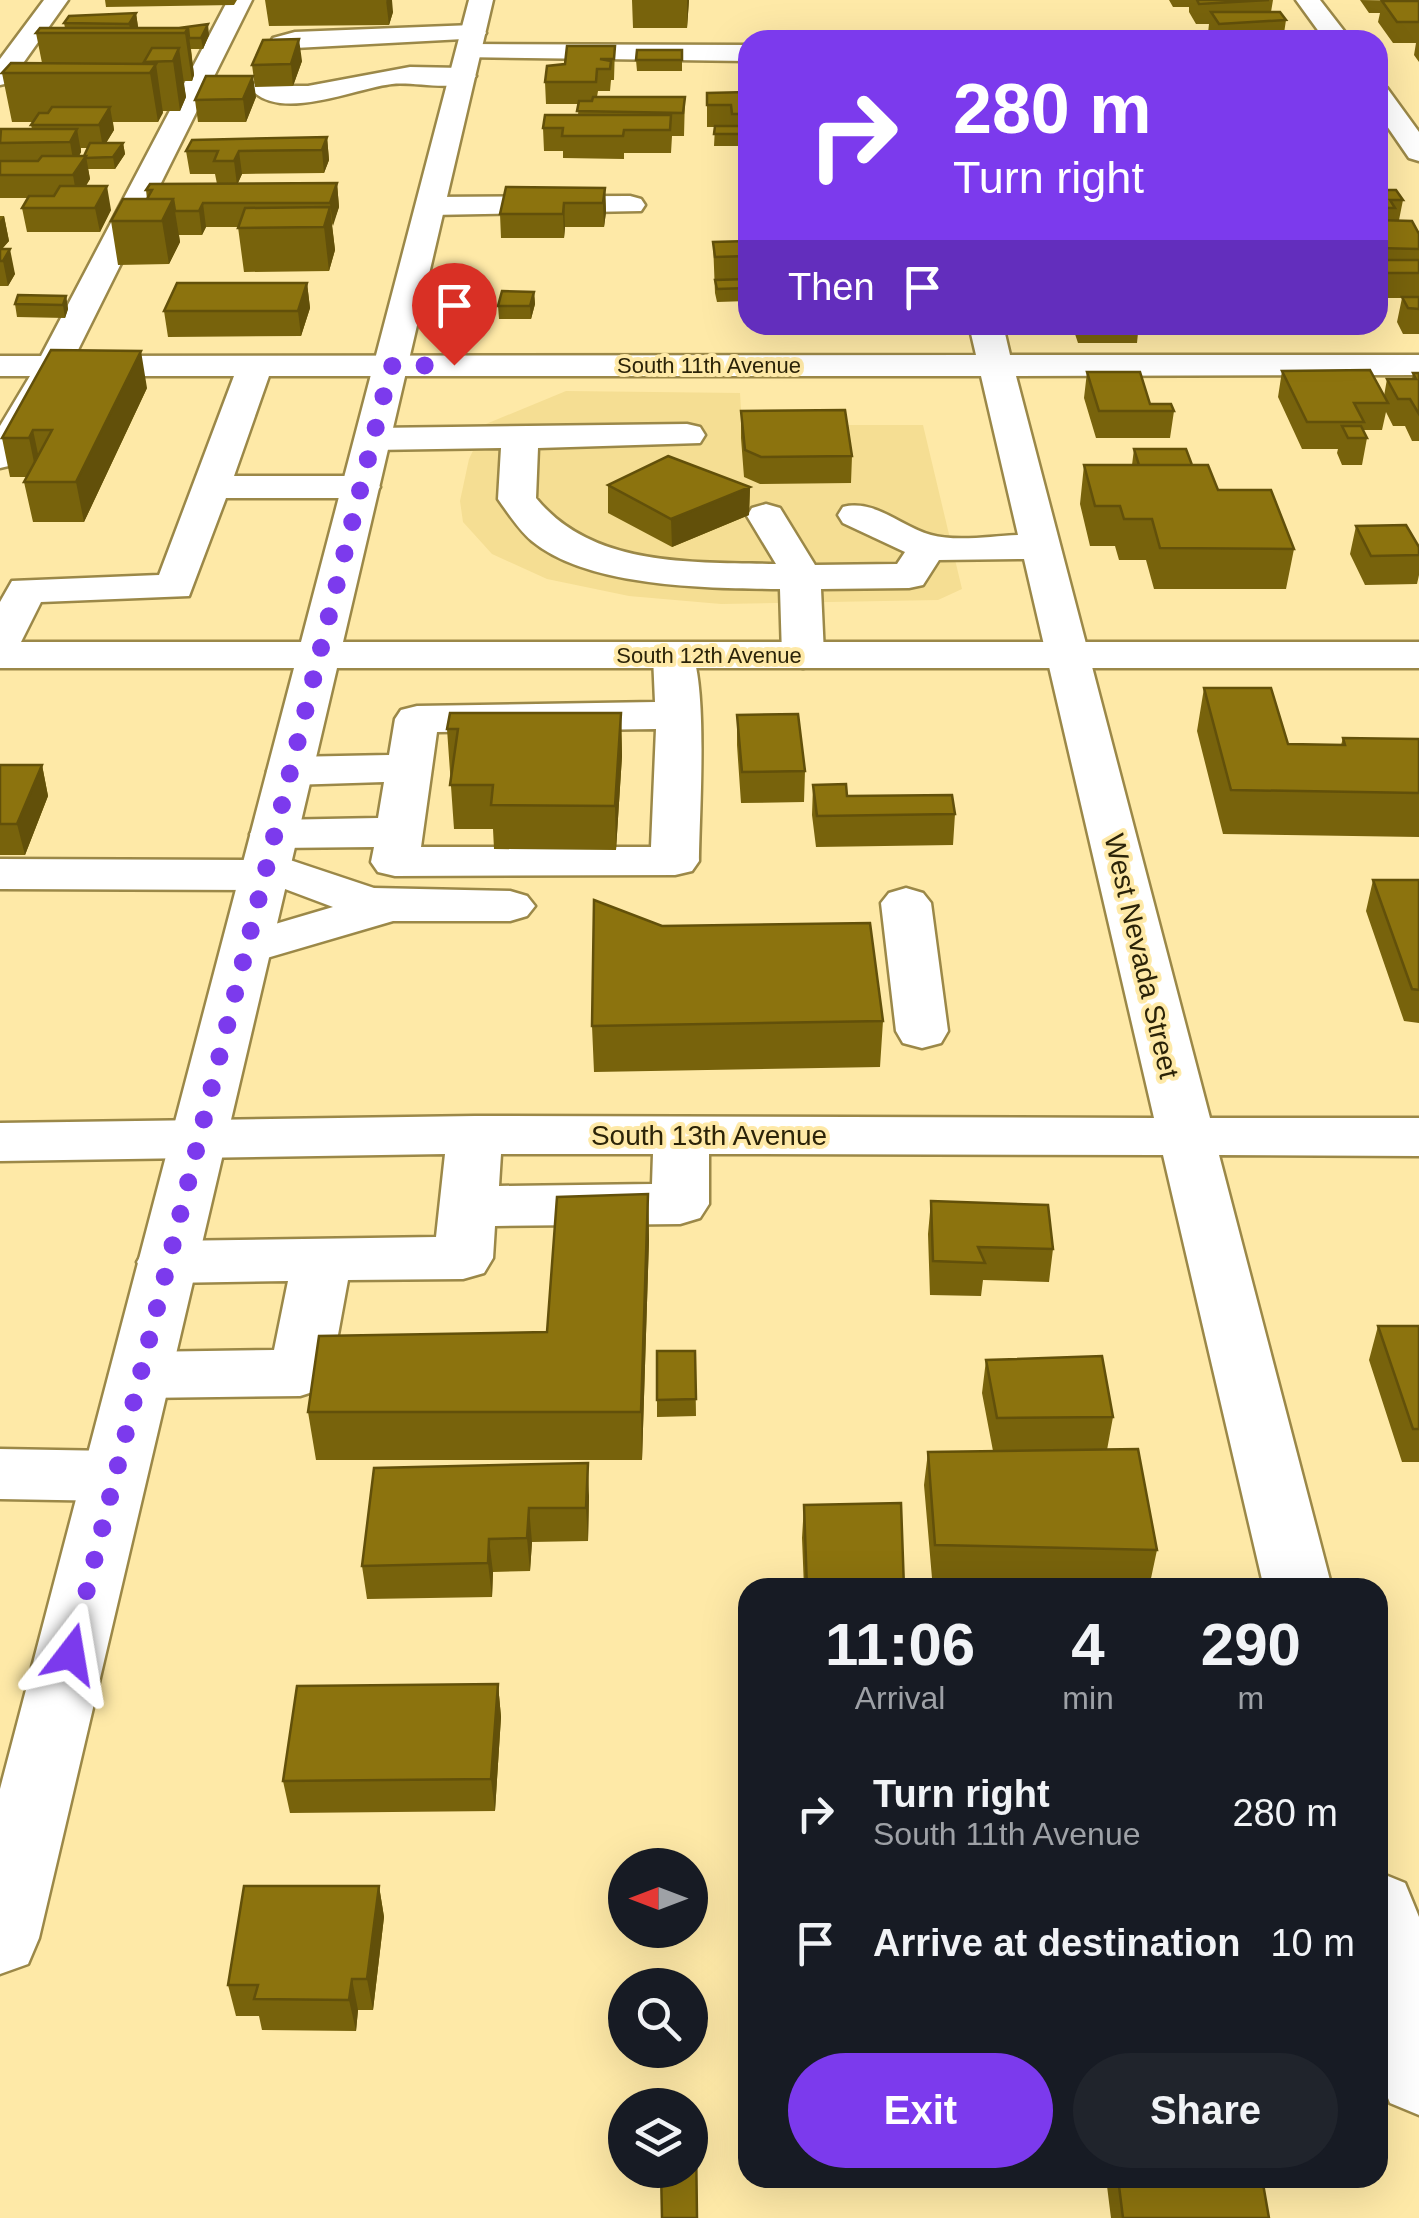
<!DOCTYPE html>
<style>
:root{--surface:#171b24;--page:#20242c;--text:#f1f3f6;--muted:#9ea1a6;--accent:#7c3aed}
body{margin:0;font-family:Arial,sans-serif;background:var(--page);color:var(--text);height:100vh;display:flex;flex-direction:column;font-size:38px;white-space:nowrap}
*{box-sizing:border-box;margin:0}
p{font-size:32px;color:var(--muted)}
.icon{flex:none;width:55px;height:55px;fill:none;stroke:currentColor;stroke-width:2;stroke-linecap:round;stroke-linejoin:round}
.map{position:relative;flex:1;overflow:hidden}
.side{position:absolute;left:738px;top:1578px;width:650px;height:610px;display:flex;flex-direction:column;background:var(--surface);border-radius:30px;box-shadow:0 10px 40px #0002}
.side>*{flex:none}
.top-card{position:absolute;left:738px;top:30px;width:650px;height:305px;border-radius:30px;box-shadow:0 10px 40px #0002;background:#7c3aed;color:#fff;overflow:hidden}
.needle{width:65px;rotate:270deg}
.fabs{position:absolute;left:608px;top:1848px;display:grid;gap:20px}
.fabs a{display:grid;place-items:center;width:100px;height:100px;border-radius:50%;background:var(--surface);box-shadow:0 10px 40px #0002;font-size:50px}
.pin{position:absolute;display:grid;place-items:center;width:85px;height:85px;color:#fff;margin:-102px -42px;border-radius:50% 50% 50% 0;rotate:-45deg;box-shadow:0 0 10px #0007}
.pin .icon{rotate:45deg}
.me{position:absolute;width:110px;margin:-55px;rotate:14deg;stroke-linejoin:round;filter:drop-shadow(0 0 8px #0008)}
.turn{display:flex;align-items:center;gap:35px;height:210px;padding:0 50px;font-size:45px}
.turn .icon{width:130px;height:130px;stroke-width:2.5}
.turn b{display:block;font-size:70px;line-height:85px}
.then{display:flex;align-items:center;height:95px;padding:0 50px;background:#0003;gap:20px;font-size:38px}
.eta{display:flex;justify-content:space-evenly;align-items:center;height:170px;text-align:center}
.eta b{font-size:60px;font-weight:700;line-height:70px}
.action{display:flex;gap:20px;margin-top:auto;padding:20px 50px}
.action a{flex:1;height:115px;border-radius:60px;background:var(--accent);color:#fff;font-size:40px;font-weight:700;line-height:115px;text-align:center}
.action a+a{background:var(--page);color:var(--text)}
ul{padding:0;list-style:none}
li{display:flex;align-items:center;gap:30px;height:130px;padding:0 50px}
li div{flex:1}
li b{display:block;font-size:38px}
li em{font-style:normal}
.map>svg:first-child{display:block}
.built{fill:#f5de93}
.lines{fill:none;stroke-linecap:round;stroke-linejoin:round}
.minor-casing{stroke:#9b8848;stroke-width:5}
.major-casing{stroke:#9b8848;stroke-width:5}
.minor{fill:#fff;fill-rule:evenodd}
.major{fill:#fff;fill-rule:evenodd}
.wall{fill:#78630c;fill-rule:evenodd}
.shaded-wall{fill:#62500a}
.building{fill:#8c730e;stroke:#62500a;stroke-width:2.5}
.route{stroke:#7c3aed;stroke-width:18;stroke-dasharray:0 32.4}
.labels{text-anchor:middle;stroke-width:8;stroke-linejoin:round;paint-order:stroke}
.far-street-label{font-size:22px;fill:#2b2308;stroke:#fee9a7}
.street-label{font-size:28px;fill:#2b2308;stroke:#fee9a7}
</style>
<div class="map">
<svg width="1419" height="2218" viewBox="0 0 1419 2218">
<rect width="100%" height="100%" fill="#fee9a7"/>
<path class="built" d="M566,391L740,393L742,425H923L962,589L938,600L721,604L629,596L547,579L492,554L463,522L460,501L469,459L486,424Z"/>
<g class="lines">
<defs>
<path id="minor" d="M44,0H68L9,83L0,85V59Z
M228,0H252L75,356L976,355L969,325H1003L1010,355H1419V375L1016,376L1210,1118H1419V1156L1219,1155L1332,1588H1264L1163,1155L709,1154V1204L700,1218L680,1224L495,1226L493,1258L484,1273L463,1279L348,1280L331,1373L322,1389L300,1396L140,1398L118,1391L109,1375L118,1359L140,1352L274,1350L288,1281L167,1283L146,1277L137,1262L146,1247L167,1241L436,1237L445,1154L0,1161V1123L475,1116L1154,1118L1024,559L939,560L923,585L909,588L821,589L824,655L818,664L803,668L788,664L782,655L780,589C709,588 589,588 532,541C519,530 508,513 498,499L501,448L373,450L360,447L355,439L360,431L373,428L687,424L700,427L705,435L700,443L538,448L536,498C593,568 693,562 776,564L747,516L752,508L766,504L780,508L815,565L897,564L905,552L843,523L838,515L843,507C876,499 901,527 931,535C956,542 992,536 1018,535L981,376H269L234,476H361L374,479L380,487L374,495L361,498H226L189,596L41,602L15,654L0,658V602L12,581L159,575L234,376H64L13,465L0,468V426L30,376H0V356H41ZM501,1154H653L652,1184L499,1186Z
M1296,0H1320L1351,40H1325Z
M473,25L482,28L486,33L482,38L295,48L283,66H265L261,61L273,38L295,32Z
M469,44L748,45V61L460,57L456,52L460,47Z
M410,67L463,68L476,76C461,94 415,81 392,84C355,88 278,124 249,87L262,79L281,86H308Z
M1378,86L1387,88L1419,132V161L1409,158L1378,113Z
M630,196L641,199L645,205L641,211L431,215L420,212L416,206L420,200L431,197Z
M674,643L689,647C709,677 699,819 699,861L692,871L675,875L395,876L378,872L371,862L374,847L274,848L257,844L250,834L257,824L274,820L378,818L384,782L290,785L274,781L267,771L274,761L290,757L389,755L395,719L401,710L417,706L655,702L653,656L659,647ZM656,729L651,847H421L437,732Z
M266,852L374,888L510,891L527,896L535,906L527,916L510,921H393L246,964L228,960L221,949L228,938L333,907L277,886L264,890L0,889V859L246,860Z
M906,888L923,893L931,903L948,1031L941,1043L922,1048L903,1043L896,1031L881,903L889,893Z
M0,1449L114,1451L137,1458L147,1476L137,1494L114,1501L0,1499Z
M1378,1872L1405,1883L1419,1917V2115L1390,2103L1378,2073Z"/>
<path id="major" d="M469,0H493L343,642H1419V668H337L39,1938L28,1964L0,1974V1789L294,668H0V642H301Z"/>
</defs>
<use href="#minor" class="minor-casing"/>
<use href="#major" class="major-casing"/>
<use href="#minor" class="minor"/>
<use href="#major" class="major"/>
</g>
<path class="wall" d="M105,0H237L234,5L106,7Z
M252,0H386L388,12L386,0L393,12L389,25L269,26L265,0Z
M632,0H689L687,28H633Z
M1169,0H1273L1271,12L1286,20L1283,40H1213L1208,33L1209,24H1196L1189,12V7H1173Z
M1360,0L1419,1V62L1414,55L1416,43H1393L1378,22L1380,13H1369Z
M136,13L138,28L209,35L203,49H191L194,75L192,81H183L186,97L180,111H163L158,122H113L114,130L106,143H123L125,154L115,169H88L90,179L86,186L111,210L100,232H27L22,208L28,198H0V131L32,129L31,125L33,122H12L2,73L42,63L36,33L65,28L64,23ZM81,148H88L84,156H79L81,152Z
M615,46L614,80H611L610,91H598L597,97H685L684,136H672L671,153H624V159L563,158V151H544L543,128L578,115L579,104H546L545,82L565,64Z
M682,50V71H637L636,60Z
M302,61L293,86L255,87L252,65Z
M748,92V136H740V146H714L715,127H707V93Z
M256,97L246,122H198L195,100Z
M327,137L329,160L324,173L242,174L238,183H337L339,207L332,226L335,250L329,271L244,272L238,227H206L202,235H179L180,242L169,264L118,265L111,221L147,199L146,190L217,184L215,174H190L186,151Z
M605,188L606,212L604,227H565L564,238H501L500,214Z
M1378,190L1403,200L1399,220L1419,234V334H1403L1397,322L1402,298H1378Z
M0,216H4L9,241L2,249L15,274L8,286H0Z
M748,241V301L717,302L715,293L713,242Z
M307,283L310,308L301,336L168,337L164,311Z
M534,292L535,304L531,319H499L498,306Z
M66,296L68,309L65,318L17,317L15,304Z
M1072,325H1144L1143,333H1138L1137,343H1078Z
M1281,325H1352L1351,335H1285Z
M1282,371L1384,396L1387,379H1412L1413,373H1419V441H1412L1405,426H1393L1386,412L1382,430H1363L1367,438L1362,465H1342L1337,453L1338,449H1302L1278,397Z
M1087,372L1150,404L1174,411L1170,438H1096L1084,398Z
M147,388L84,522H33L24,482L27,477H10L2,438Z
M741,411L852,456L851,483L760,484L744,477L741,438Z
M1134,449L1192,465L1218,490L1294,549L1286,589H1154L1146,560H1119L1115,546H1090L1080,504L1084,465H1132Z
M608,485L750,487L749,515L672,547L608,513Z
M1356,526L1419,547V575L1417,584L1365,585L1350,554Z
M1204,688L1288,744L1341,745L1343,738L1419,739V837L1223,834L1197,731Z
M621,713L622,756L616,850L494,849L493,829H454L447,729Z
M737,715L805,771L804,802L741,803L737,745Z
M0,765H42L48,796L25,855H0Z
M813,785L847,796L955,814L953,845L816,847L812,815Z
M1373,880H1419V1023L1404,1021L1366,911Z
M883,1021L880,1067L594,1072L592,1026Z
M648,1194L649,1240L642,1460H316L308,1412L547,1332Z
M931,1201L1053,1249L1049,1282L983,1280L981,1296L930,1295L928,1234Z
M1378,1326H1419V1462H1402L1369,1360Z
M657,1351H695L696,1416L657,1417Z
M986,1360L1113,1417L1107,1450L1157,1550L1150,1583L932,1578L924,1485L928,1452L993,1451L982,1393Z
M374,1468L589,1496L588,1541L532,1542L530,1571L493,1572L492,1597L367,1599L362,1566Z
M804,1505L904,1588H804L802,1538Z
M498,1684L501,1717L495,1811L290,1813L283,1781Z
M379,1886L384,1917L373,2010H358L356,2031L262,2030L259,2016H236L228,1985Z
M1106,2178H1262L1269,2218H1111Z"/>
<path class="shaded-wall" d="M386,0H392L393,12L389,25Z
M687,0H689L687,28Z
M136,13L139,33H131L129,24Z
M208,24L209,35L203,49L201,38Z
M188,28L194,75L192,81L185,33Z
M299,39L302,61L293,86L291,64Z
M179,48L186,97L180,111L173,61Z
M156,64L163,113L158,122L150,73Z
M253,76L256,97L246,122L243,99Z
M110,107L114,130L103,148L99,125Z
M77,129L81,152L74,165L70,142Z
M327,137L329,160L324,173L322,150Z
M123,143L125,154L115,169L113,157Z
M239,151L242,174L237,185L234,161Z
M86,156L90,179L77,199L73,175Z
M337,183L339,207L333,226L330,203Z
M107,186L111,210L100,232L95,208Z
M605,188L606,212L604,227L603,203Z
M173,199L180,242L169,264L162,221Z
M203,203L206,227L202,235L199,211Z
M564,203L565,227L564,238L563,214Z
M330,207L335,250L329,271L324,227Z
M4,216L9,241L0,251V221Z
M10,249L15,274L8,286L3,261Z
M307,283L310,308L301,336L298,311Z
M534,292L535,304L531,319L530,306Z
M66,296L68,309L65,318L63,305Z
M141,351L147,388L84,522L76,482Z
M33,430L41,468L37,477L29,438Z
M750,487L749,515L672,547L671,519Z
M621,713L622,756L616,850L615,806Z
M42,765L48,796L25,855L17,824Z
M648,1194L649,1240L642,1460L641,1412Z
M588,1463L589,1496L588,1541L586,1508Z
M529,1508L532,1542L530,1571L527,1538Z
M489,1539L493,1572L492,1597L488,1563Z
M498,1684L501,1717L495,1811L491,1779Z
M379,1886L384,1917L373,2010L367,1979Z
M352,1979L358,2010L356,2031L349,2000Z"/>
<path class="building" d="M1197,0H1269L1199,4Z
M1382,1H1419V22H1397Z
M1211,12H1280L1286,20L1219,24Z
M136,13L129,24L64,23L69,16Z
M208,24L201,38H189L188,28H179Z
M40,28H188L185,33H36Z
M299,39L291,64L252,65L263,40Z
M815,39H867L868,40H815Z
M567,46H615L614,59H600L611,61L610,69H597L596,82H545L547,66L565,64Z
M152,48H179L173,61L144,62Z
M637,50H682V60H636Z
M11,63L156,64L150,73H2Z
M206,76H253L243,99L195,100Z
M748,92V114H732L731,105H707V93Z
M593,97H685L683,113L577,111L579,101H592Z
M52,107H110L99,125H31L39,113H48Z
M545,115H671L670,130H624L623,136H562L563,128H543Z
M715,126H741L740,134H714Z
M1,129H77L70,142L0,143Z
M327,137L322,150L239,151L234,161H214L218,151H186L192,140Z
M90,143H123L113,157L85,158L86,156H84Z
M42,156H86L73,175H0V161H38Z
M337,183L330,203H203L199,211H175L173,199H147L152,190H146L150,184Z
M60,186H107L95,208H22L29,196H54Z
M506,187L605,188L603,203H564L563,214H500Z
M1378,190H1396L1403,200H1390L1395,208H1378Z
M123,199H173L162,221H111Z
M330,207L324,227L238,228L245,208Z
M1378,220L1412,221L1419,234V249L1378,248Z
M748,241V256L715,257L713,242Z
M0,249H10L3,261H0Z
M1378,260H1419V273H1378Z
M748,279V288L717,289L715,280Z
M177,283H307L298,311H164Z
M502,291L534,292L530,306H498Z
M18,295L66,296L63,305L15,304Z
M1402,297H1419V309L1408,308Z
M51,350L141,351L76,482H24L52,430H33L29,438H2Z
M1370,370L1388,403H1354L1364,422H1307L1282,371Z
M1087,372H1140L1150,404H1171L1174,411H1099Z
M1413,373H1419V414L1410,399H1398L1387,379H1416Z
M845,410L852,456L761,457L745,450L741,411Z
M1342,426H1361L1367,438H1348Z
M1134,449H1186L1192,465H1139Z
M668,456L750,487L671,519L608,485Z
M1084,465H1208L1218,490H1271L1294,549L1160,548L1152,519H1124L1120,506H1095Z
M1406,525L1419,547V555L1371,556L1356,526Z
M1204,688H1271L1288,744L1345,745L1343,738L1419,739V793L1231,790Z
M450,713H621L615,806L491,805L493,785H450L458,729H447Z
M798,714L805,771L742,772L737,715Z
M0,765H42L17,824H0Z
M846,784L847,796L952,795L955,814L817,816L813,785Z
M1373,880H1419V990L1412,989Z
M594,900L662,926L870,923L883,1021L592,1026Z
M648,1194L641,1412H308L319,1336L547,1332L557,1197Z
M931,1201L1048,1205L1053,1249L978,1247L985,1263L933,1261Z
M1378,1326H1419V1429H1413Z
M657,1351H695L696,1399L657,1400Z
M1102,1356L1113,1417L997,1418L986,1360Z
M1138,1449L1157,1550L935,1545L928,1452Z
M588,1463L586,1508H529L527,1538L489,1539L488,1563L362,1566L374,1468Z
M901,1503L904,1588H807L804,1505Z
M498,1684L491,1779L283,1781L297,1686Z
M244,1886H379L367,1979H352L349,2000L254,1999L258,1985H228Z
M690,2140H696L697,2218H662L661,2170H690Z
M1118,2178H1262L1269,2218H1123Z"/>
<g class="lines">
<path class="route" d="M71,1654L391,366L454,365"/>
</g>
<g class="labels">
<g class="far-street-label">
<text x="709" y="373">South 11th Avenue</text>
<text x="709" y="663">South 12th Avenue</text>
</g>
<g class="street-label">
<text transform="translate(1142 956) rotate(77)" y="10">West Nevada Street</text>
<text x="709" y="1145">South 13th Avenue</text>
</g>
</g>
</svg>
<div class="fabs">
<a><svg class="needle" viewBox="-14 -14 28 28"><path d="M0-13l5 13h-10z" fill="#e53935"/><path d="M0 13l5-13h-10z" fill="#9ea1a6"/></svg></a>
<a><svg class="icon" aria-label="search" viewBox="0 0 24 24"><circle cx="10" cy="10" r="6"/><path d="M15 15l6 6"/></svg></a>
<a><svg class="icon" aria-label="layers" viewBox="0 0 24 24"><path d="M12 4l9 5-9 5-9-5zM3 14l9 5 9-5"/></svg></a>
</div>
<div class="pin" style="left:454px;top:365px;background:#d93025"><svg class="icon" aria-label="arrive" viewBox="0 0 24 24"><path d="M6 21V4h12l-3 4 3 4H6"/></svg></div>
<svg class="me" style="left:71px;top:1654px" viewBox="-20 -20 40 40"><path d="M0-17L14 15 0 8-14 15z" fill="#7c3aed" stroke="#fff" stroke-width="4"/></svg>
<div class="top-card">
<div class="turn"><svg class="icon" aria-label="right" viewBox="0 0 24 24"><path d="M7 20v-9h11M14 6l5 5-5 5"/></svg><div><b>280 m</b>Turn right</div></div>
<div class="then">Then<svg class="icon" aria-label="arrive" viewBox="0 0 24 24"><path d="M6 21V4h12l-3 4 3 4H6"/></svg></div>
</div>
<section class="side">
<div class="eta">
<div><b>11:06</b><p>Arrival</p></div>
<div><b>4</b><p>min</p></div>
<div><b>290</b><p>m</p></div>
</div>
<ul>
<li><svg class="icon" aria-label="right" viewBox="0 0 24 24"><path d="M7 20v-9h11M14 6l5 5-5 5"/></svg><div><b>Turn right</b><p>South 11th Avenue</p></div><em>280 m</em></li>
<li><svg class="icon" aria-label="arrive" viewBox="0 0 24 24"><path d="M6 21V4h12l-3 4 3 4H6"/></svg><div><b>Arrive at destination</b></div><em>10 m</em></li>
</ul>
<div class="action"><a>Exit</a><a>Share</a></div>
</section>
</div>
